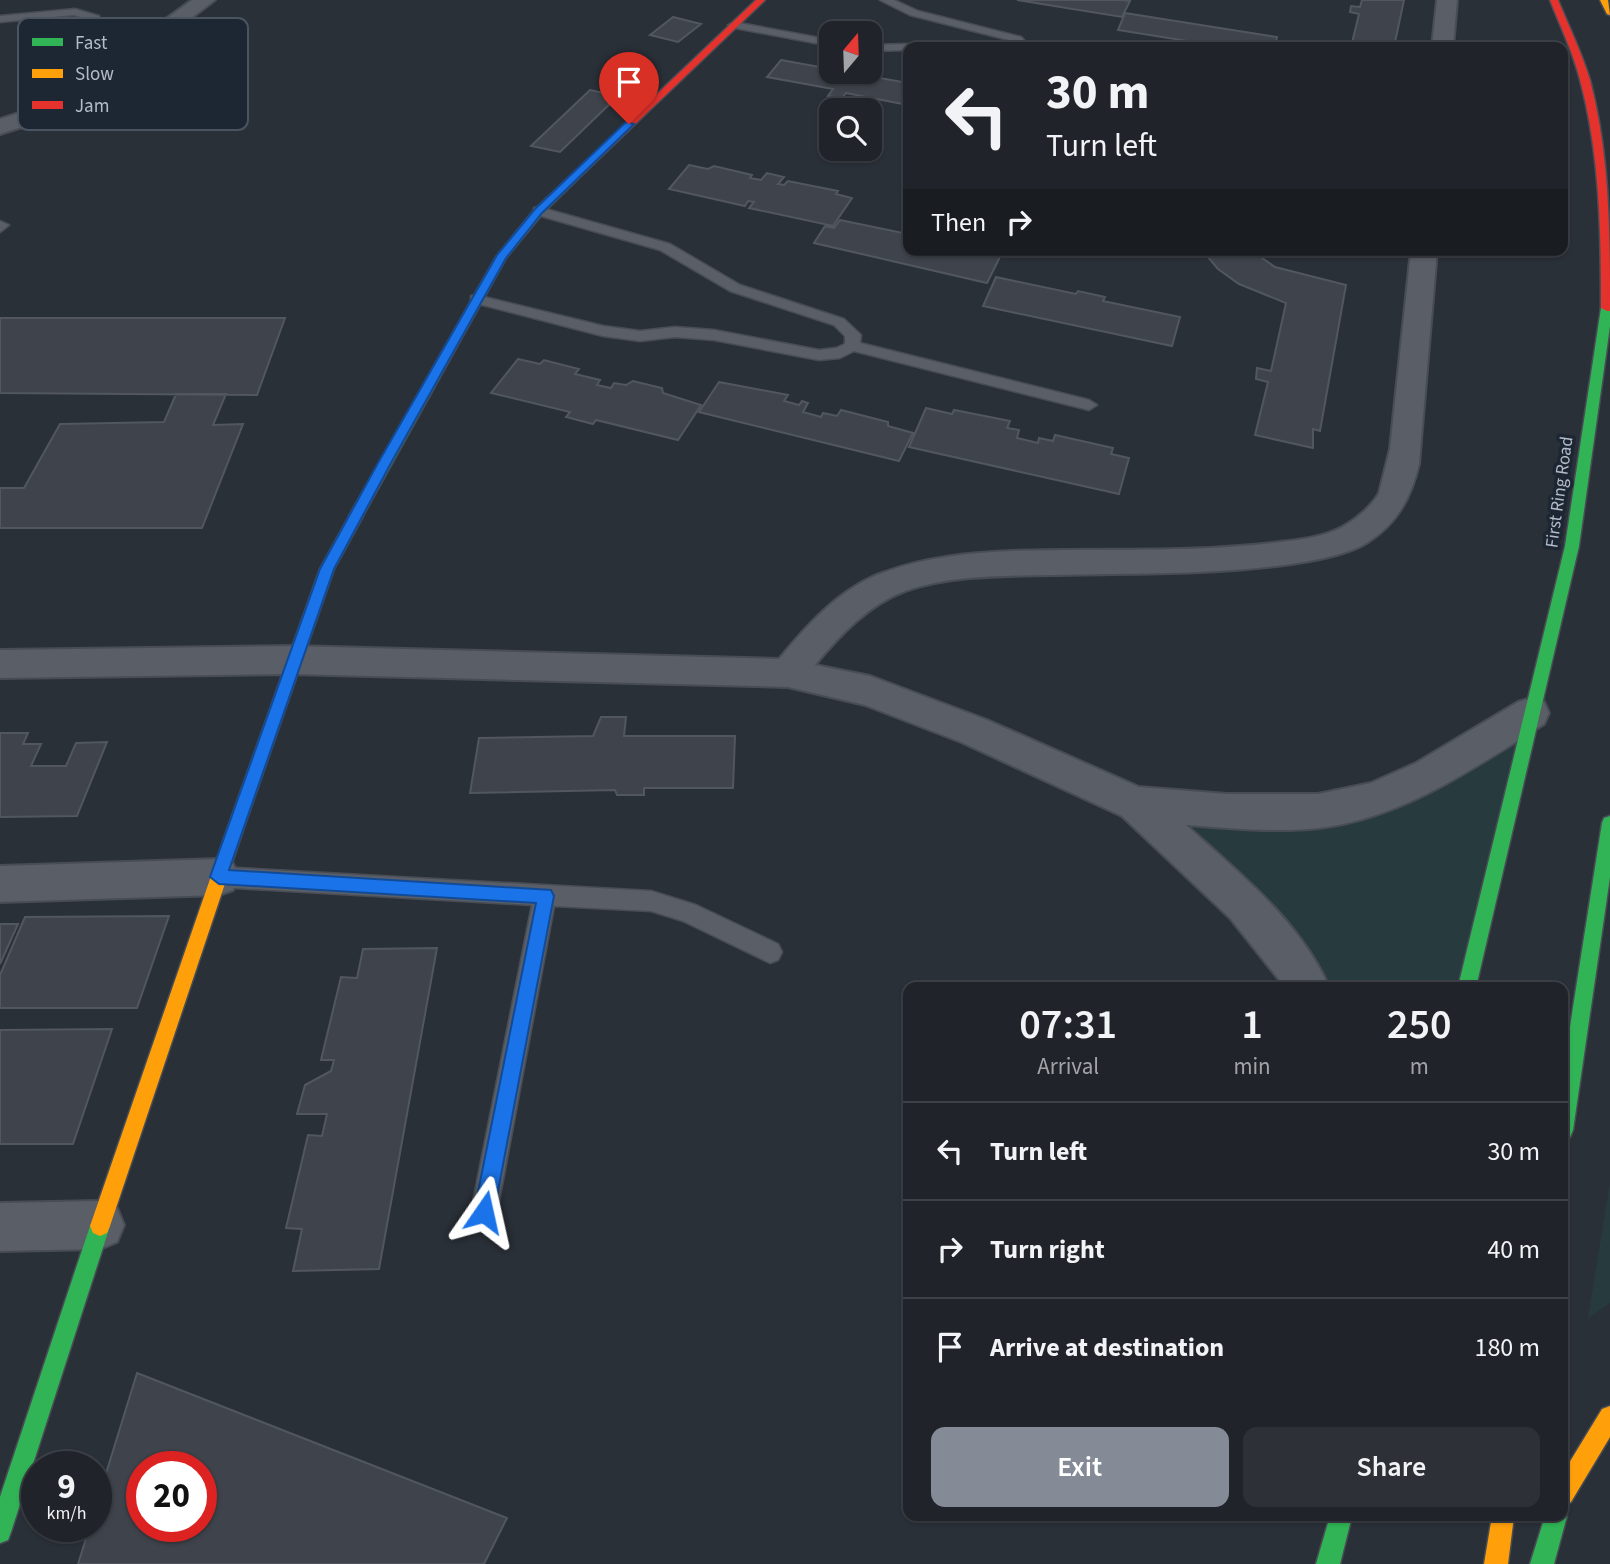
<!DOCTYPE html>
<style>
:root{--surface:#20242a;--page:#2d3036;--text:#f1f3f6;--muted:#a2a4a8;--line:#3d4147;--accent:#848b96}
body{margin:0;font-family:"Source Sans 3",sans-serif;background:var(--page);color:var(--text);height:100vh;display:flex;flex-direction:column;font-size:26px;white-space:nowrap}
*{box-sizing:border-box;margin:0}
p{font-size:23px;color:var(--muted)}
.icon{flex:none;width:38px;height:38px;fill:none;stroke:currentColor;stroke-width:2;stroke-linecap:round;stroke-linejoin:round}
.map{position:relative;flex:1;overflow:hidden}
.drawer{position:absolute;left:903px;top:982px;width:665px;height:539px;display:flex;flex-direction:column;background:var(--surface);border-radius:14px;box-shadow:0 2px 5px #0004,0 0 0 2px var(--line)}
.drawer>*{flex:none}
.banner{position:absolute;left:903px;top:42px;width:665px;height:214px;border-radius:14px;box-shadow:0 2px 5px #0004,0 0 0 2px var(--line);background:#20242a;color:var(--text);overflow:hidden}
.needle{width:46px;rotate:19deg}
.fabs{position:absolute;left:819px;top:21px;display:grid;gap:14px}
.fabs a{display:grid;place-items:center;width:63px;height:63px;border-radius:14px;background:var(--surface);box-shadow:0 2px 5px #0004,0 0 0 2px var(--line);font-size:35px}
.speed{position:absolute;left:21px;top:1451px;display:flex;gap:14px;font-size:35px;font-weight:700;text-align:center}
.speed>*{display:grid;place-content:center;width:91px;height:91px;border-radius:50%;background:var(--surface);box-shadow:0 2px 5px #0004,0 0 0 2px var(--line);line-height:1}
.speed small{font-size:18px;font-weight:400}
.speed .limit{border:10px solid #d22;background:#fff;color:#111}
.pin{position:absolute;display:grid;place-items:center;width:60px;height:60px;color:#fff;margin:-72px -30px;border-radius:50% 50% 50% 0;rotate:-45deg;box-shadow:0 0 7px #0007}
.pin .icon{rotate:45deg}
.me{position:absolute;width:77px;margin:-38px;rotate:11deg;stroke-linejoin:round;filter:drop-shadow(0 0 5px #0008)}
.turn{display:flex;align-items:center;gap:24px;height:147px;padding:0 28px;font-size:32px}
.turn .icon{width:91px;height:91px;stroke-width:2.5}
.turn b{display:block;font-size:49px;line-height:60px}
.then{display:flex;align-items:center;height:66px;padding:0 28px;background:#0003;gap:14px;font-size:26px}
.eta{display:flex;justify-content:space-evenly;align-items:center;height:119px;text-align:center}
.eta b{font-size:42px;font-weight:600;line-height:49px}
.cta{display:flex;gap:14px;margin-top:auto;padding:14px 28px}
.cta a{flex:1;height:80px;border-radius:14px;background:var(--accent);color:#fff;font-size:28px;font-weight:600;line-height:80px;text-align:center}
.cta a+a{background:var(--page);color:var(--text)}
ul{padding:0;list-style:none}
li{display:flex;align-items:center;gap:21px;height:98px;padding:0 28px;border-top:2px solid var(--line)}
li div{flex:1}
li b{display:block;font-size:26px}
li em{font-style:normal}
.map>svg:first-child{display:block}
.green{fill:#273a3e}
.building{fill:#3f444c;stroke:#52575f;stroke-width:2;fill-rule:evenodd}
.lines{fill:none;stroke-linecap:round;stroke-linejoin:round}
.lane-casing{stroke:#484c55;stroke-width:3}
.street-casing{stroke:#484c55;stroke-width:4}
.fast-casing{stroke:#484c55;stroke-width:3}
.slow-casing{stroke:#484c55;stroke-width:3}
.jam-casing{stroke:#484c55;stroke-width:3}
.lane{fill:#5a5e66;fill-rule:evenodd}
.street{fill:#5a5e66;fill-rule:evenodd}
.fast{fill:#30b455;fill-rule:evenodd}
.slow{fill:#ff9f0a;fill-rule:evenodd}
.jam{fill:#e5322d;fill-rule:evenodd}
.route{fill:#1a73e8;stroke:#114b97;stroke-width:2}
.labels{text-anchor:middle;stroke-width:7;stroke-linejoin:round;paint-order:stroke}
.street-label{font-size:18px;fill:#b4bcc9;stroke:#1d2633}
.key{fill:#1d2633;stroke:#4a5360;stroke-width:2}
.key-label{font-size:19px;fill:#b4bcc9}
</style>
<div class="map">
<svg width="1610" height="1564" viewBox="0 0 1610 1564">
<rect width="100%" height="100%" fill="#2a3038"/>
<path class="green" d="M1530,713L1468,987H1311L1141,806L1330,814Z
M1610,1182V1303L1588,1318Z"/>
<path class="building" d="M1017,0H1121L1130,1L1122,17Z
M1362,0H1404L1394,47H1351L1359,14L1350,12L1351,6L1360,7Z
M1125,13L1277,37L1275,47H1225L1118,30Z
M673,17L701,24L678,42L650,35Z
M781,60L831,69V72H847L844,77L853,79L858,74L908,83V105L846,93L842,98L828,96L833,89L767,77Z
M590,90L618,96L560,152L531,146Z
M689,165L708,169L714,166L752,175L750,178L761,180L767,173L784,177L778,184L784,185L788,181L838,191L836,194L852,198L833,226L749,208L754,202L748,201L745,206L669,189Z
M840,220L908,234V250H971L1000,257L987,283L814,243L825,226L834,228Z
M1202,250H1251L1275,267L1346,285L1320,431L1313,429V448L1255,435L1268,382L1256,379L1257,368L1271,371L1286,303L1239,284L1218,269Z
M996,277L1076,294L1078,291L1105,297L1103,301L1180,317L1172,346L983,306Z
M0,318H285L257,395L0,393Z
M518,359L540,364L544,360L579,369L575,374L600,380L597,385L611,388L614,383L626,385L633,381L662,388L663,393L701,405L678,440L596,420L593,424L566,417L570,412L491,393Z
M719,382L788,395L784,401L799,405L802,401L808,403L803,412L821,417L823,413L837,416L841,410L888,422V426L913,433L899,461L699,412Z
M176,394H226L213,425L243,424L202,528H0V488H24L60,424L164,422Z
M926,408L952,414L954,410L1010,421L1007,428L1019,430L1017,438L1038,443L1039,438L1053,441L1055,435L1113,448L1111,454L1129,458L1119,494L909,447Z
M601,717H626L624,736H735L733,788H644V795H617L615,790L470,793L479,738L593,736Z
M0,733H28L23,744H41L31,766H66L76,743L107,742L77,816L0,817Z
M169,916L137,1008H0V975L25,917Z
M0,924H18L0,964Z
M437,948L379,1269L293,1271L302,1229L286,1228L308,1135L322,1136L327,1114H297L305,1085L331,1071L334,1060H321L341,977L357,978L363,949Z
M112,1029L73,1144H0V1030Z
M137,1373L507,1518L484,1564H78L90,1526H96V1506ZM142,1466H201V1526H142Z"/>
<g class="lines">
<defs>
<path id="lane" d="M880,0H894L918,11L1021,37L1031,47H1019L1013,41L910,15Z
M75,9L99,16L103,31L64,108L58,112L52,108L91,31L90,20L74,15L0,22V16Z
M734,22L831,40V46L730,27L728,25Z
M908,44L914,47H908V50L870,51V45Z
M539,207L670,244L740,285L844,319L861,335L860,343L1089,400L1097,405L1089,410L854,351L840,358L819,360L714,340L675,337L640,341L603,336L471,302V296L476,295L603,326L640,331L675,327L714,330L819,350L836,348L845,344V336L834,325L730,291L660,250L534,214V208Z
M0,221L9,225L0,232Z
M219,867L651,891L696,905L778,944L782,952L778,960L770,963L683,921L651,911L554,906L497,1212L493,1221L484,1225L475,1221L471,1212L532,905L219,887L211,884L208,877L211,870Z"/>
<path id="street" d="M192,0H215L66,113L0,134V119L50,103Z
M1437,0H1457L1453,47H1432Z
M1411,250H1437L1419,464C1411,497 1398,523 1368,542C1347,556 1301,563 1276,566C1202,575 1127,573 1053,575C1004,576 951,575 905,591C869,604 839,636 815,665L870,676L987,720L1139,787L1227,794H1318L1371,783L1416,763L1518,702L1531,698L1544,702L1549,713L1544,724C1474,768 1403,818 1319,828C1275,833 1229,828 1186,825C1238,872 1300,921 1329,987H1285L1230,918L1122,816L961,742L865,705L788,687L293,674L0,678V650L293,646L779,659C808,624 841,587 885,572C925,557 969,553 1011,551C1098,548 1185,553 1272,543C1295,540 1324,538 1344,526C1356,519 1373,505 1379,493L1390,449Z
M219,859L233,864L239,877L233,890L219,895L0,902V866Z
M100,1201L117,1208L124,1225L117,1242L100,1249L0,1251V1203Z"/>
<path id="fast" d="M579,168L587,170L543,213L506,258L361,519H351L349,516L496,257L535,209Z
M1607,305H1610V326L1579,546L1476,987H1458L1565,546L1601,308Z
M1610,816V877L1573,1130L1570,1137L1563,1140V1071L1602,823L1604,818Z
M100,1216L107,1219L110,1226L11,1532L8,1540L0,1543V1497L90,1226L93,1219Z
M1563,1507L1567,1516L1554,1564H1530L1545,1516H1563Z
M1330,1516H1352L1340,1564H1316Z"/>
<path id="slow" d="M1600,0H1608L1610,15L1607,14Z
M235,823L241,825L243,830L110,1226L107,1233L100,1236L93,1233L90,1226L227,830L229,825Z
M1610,1406V1437L1571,1502L1563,1505V1473L1602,1409Z
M1492,1516H1514L1508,1564H1484Z"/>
<path id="jam" d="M756,0H765L585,172H579V168Z
M1550,0H1558C1569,27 1582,53 1590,80C1610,156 1610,233 1610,311H1607L1601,308C1601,232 1600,154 1580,80C1573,52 1560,26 1550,0Z
M356,511L363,516L334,569L243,830L241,835L235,837L229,835L227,830L320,569L351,513Z"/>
</defs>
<use href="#lane" class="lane-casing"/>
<use href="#street" class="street-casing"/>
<use href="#fast" class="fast-casing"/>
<use href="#slow" class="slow-casing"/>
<use href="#jam" class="jam-casing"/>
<use href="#lane" class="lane"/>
<use href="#street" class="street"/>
<use href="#fast" class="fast"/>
<use href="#slow" class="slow"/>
<use href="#jam" class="jam"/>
</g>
<path class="route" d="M626,122L634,124L542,213L506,258L391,463L334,569L229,870L551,890L554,896L494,1212L491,1219L484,1222L477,1219L474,1212L536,903L219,884L210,877L320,569L378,463L497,255L535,209Z"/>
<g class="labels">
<g class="street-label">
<text transform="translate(1559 492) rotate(-82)" y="6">First Ring Road</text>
</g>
</g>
<rect x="18" y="18" width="230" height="112" rx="10" class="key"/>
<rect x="32" y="38" width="31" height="8" fill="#30b455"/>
<rect x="32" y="69" width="31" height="9" fill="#ff9f0a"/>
<rect x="32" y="101" width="31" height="8" fill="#e5322d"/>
<g class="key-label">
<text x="75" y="49">Fast</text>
<text x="75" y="80">Slow</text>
<text x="75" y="112">Jam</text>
</g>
</svg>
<div class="fabs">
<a><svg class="needle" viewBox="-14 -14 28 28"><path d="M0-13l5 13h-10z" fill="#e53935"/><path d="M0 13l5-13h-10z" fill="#a2a4a8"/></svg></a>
<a><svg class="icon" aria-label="search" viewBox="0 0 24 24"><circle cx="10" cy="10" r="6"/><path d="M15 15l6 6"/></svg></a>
</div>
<div class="speed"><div>9<small>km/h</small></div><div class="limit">20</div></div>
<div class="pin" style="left:629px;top:124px;background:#d93025"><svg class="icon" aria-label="arrive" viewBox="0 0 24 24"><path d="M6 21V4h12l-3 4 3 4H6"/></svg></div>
<svg class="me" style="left:484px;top:1212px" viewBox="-20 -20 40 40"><path d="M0-17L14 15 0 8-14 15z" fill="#1a73e8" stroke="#fff" stroke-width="4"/></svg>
<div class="banner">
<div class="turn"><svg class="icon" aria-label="left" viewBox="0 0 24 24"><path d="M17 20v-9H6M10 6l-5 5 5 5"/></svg><div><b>30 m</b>Turn left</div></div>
<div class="then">Then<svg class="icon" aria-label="right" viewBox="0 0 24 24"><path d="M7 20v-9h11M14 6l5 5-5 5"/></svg></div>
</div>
<section class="drawer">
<div class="eta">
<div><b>07:31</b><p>Arrival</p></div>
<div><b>1</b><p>min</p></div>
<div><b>250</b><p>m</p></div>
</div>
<ul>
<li><svg class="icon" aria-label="left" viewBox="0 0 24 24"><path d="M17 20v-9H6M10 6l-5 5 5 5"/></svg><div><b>Turn left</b></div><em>30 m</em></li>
<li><svg class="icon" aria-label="right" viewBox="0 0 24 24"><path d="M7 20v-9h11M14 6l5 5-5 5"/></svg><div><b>Turn right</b></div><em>40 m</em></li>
<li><svg class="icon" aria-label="arrive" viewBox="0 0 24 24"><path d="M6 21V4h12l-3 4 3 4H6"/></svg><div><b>Arrive at destination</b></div><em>180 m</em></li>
</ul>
<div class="cta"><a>Exit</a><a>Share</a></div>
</section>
</div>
